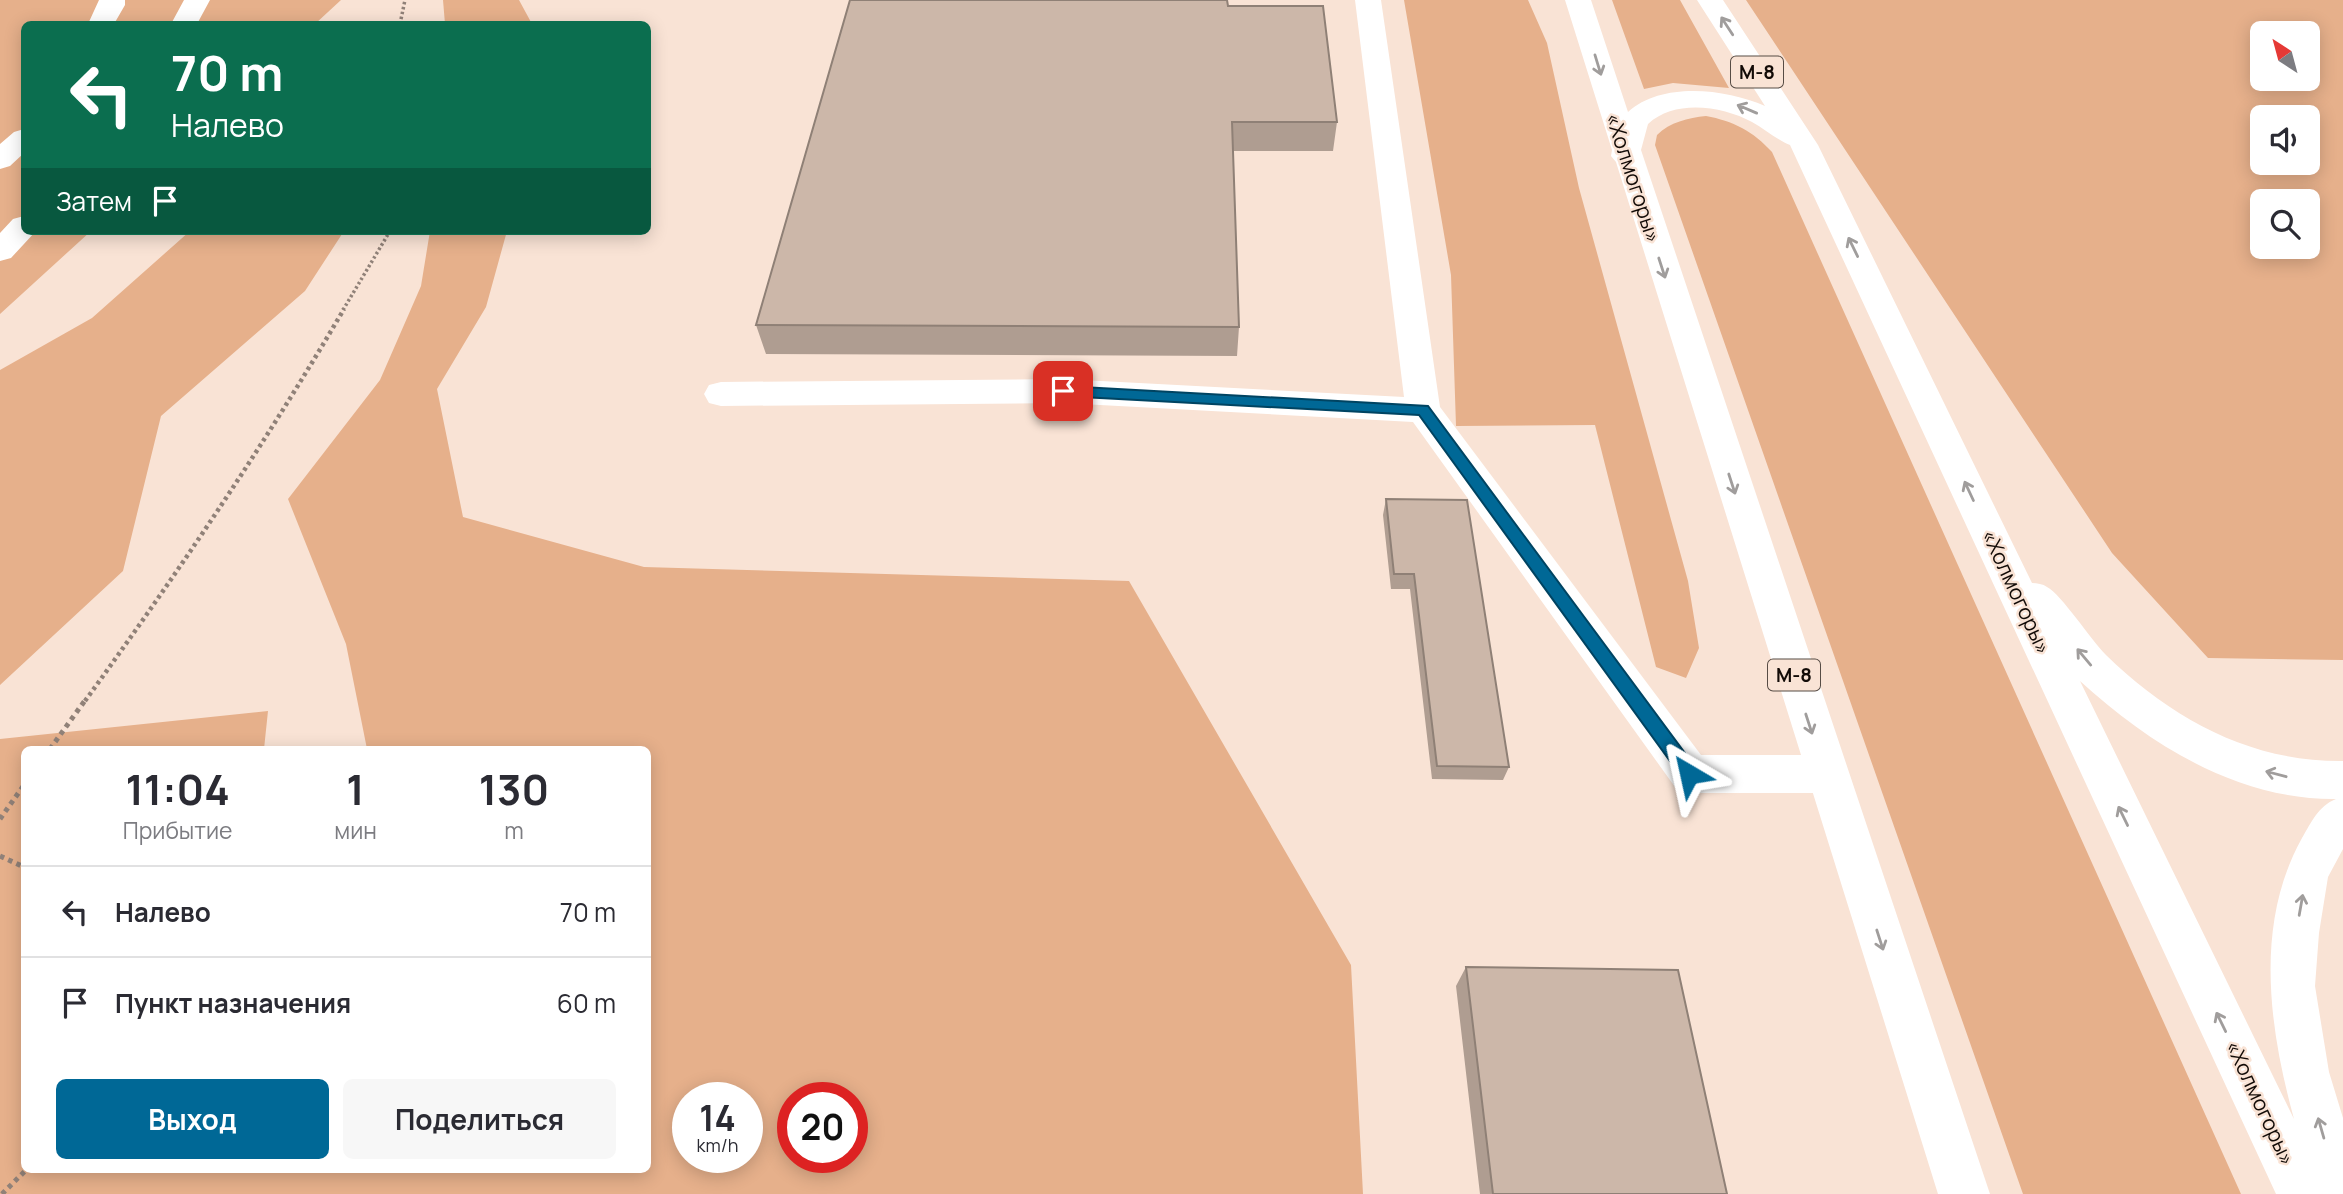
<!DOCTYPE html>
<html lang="ru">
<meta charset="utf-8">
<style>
:root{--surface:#fff;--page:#f7f7f7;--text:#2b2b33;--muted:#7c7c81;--line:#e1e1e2;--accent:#006896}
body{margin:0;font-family:Manrope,sans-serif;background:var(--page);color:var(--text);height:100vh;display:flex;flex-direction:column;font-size:26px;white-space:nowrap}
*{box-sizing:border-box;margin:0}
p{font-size:23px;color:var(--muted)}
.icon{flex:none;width:38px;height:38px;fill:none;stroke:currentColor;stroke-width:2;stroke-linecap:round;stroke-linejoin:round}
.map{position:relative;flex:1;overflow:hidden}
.drawer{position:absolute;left:21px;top:746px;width:630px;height:427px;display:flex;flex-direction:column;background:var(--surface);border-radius:10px;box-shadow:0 4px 18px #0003}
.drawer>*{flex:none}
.guide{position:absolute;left:21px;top:21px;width:630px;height:214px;border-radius:10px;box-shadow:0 4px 18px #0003;background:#0b6e4f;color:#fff;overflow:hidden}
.needle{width:46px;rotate:324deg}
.controls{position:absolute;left:2250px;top:21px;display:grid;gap:14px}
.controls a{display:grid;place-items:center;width:70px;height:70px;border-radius:10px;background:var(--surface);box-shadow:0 4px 18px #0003;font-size:35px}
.speed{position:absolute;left:672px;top:1082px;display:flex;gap:14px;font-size:35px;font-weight:700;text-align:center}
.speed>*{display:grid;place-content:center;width:91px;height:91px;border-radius:50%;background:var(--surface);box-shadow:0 4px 18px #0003;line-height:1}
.speed small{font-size:18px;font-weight:400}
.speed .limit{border:10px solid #d22;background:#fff;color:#111}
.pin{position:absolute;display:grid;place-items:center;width:60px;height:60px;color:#fff;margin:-30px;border-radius:14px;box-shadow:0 4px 10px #0006}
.me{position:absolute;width:77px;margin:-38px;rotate:324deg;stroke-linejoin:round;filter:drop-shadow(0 0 5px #0008)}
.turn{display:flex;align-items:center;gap:24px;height:147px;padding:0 35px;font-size:32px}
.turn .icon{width:91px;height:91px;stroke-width:2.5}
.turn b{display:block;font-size:49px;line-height:60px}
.then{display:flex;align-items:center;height:66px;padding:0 35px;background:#0003;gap:14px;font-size:26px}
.eta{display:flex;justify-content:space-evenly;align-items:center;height:119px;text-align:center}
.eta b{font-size:42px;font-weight:700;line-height:49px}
.primary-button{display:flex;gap:14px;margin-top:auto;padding:14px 35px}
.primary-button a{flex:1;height:80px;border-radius:10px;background:var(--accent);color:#fff;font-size:28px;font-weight:700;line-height:80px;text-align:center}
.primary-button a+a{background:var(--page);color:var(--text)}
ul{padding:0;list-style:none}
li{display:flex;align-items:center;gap:21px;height:91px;padding:0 35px;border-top:2px solid var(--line)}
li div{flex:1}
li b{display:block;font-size:26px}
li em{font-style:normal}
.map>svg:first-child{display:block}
.green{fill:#e6b08b;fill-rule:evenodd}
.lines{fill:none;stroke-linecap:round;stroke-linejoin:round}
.path-far2{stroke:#908178;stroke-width:3.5;stroke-dasharray:2.5 2.5;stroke-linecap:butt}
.path-far1{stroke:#908178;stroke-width:4.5;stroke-dasharray:3.5 3.5;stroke-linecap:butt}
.path{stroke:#908178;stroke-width:5;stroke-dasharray:4.5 4.5;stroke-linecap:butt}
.minor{fill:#fff;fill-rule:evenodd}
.highway{fill:#fff;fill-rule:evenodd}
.wall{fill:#af9d91}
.building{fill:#ccb7a9;stroke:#8f8076;stroke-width:2}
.oneway{stroke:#a09d9c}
.route{fill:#006896;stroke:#004462;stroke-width:2}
.labels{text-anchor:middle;stroke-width:5;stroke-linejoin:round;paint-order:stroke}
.shield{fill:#f9e3d5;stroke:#574c45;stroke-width:2}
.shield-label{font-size:19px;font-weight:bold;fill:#120b07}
.street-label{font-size:21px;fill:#120b07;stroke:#f9e3d5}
</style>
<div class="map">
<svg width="2343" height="1194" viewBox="0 0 2343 1194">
<rect width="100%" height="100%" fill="#f9e3d5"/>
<path class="green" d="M0,0H341L315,24H24V231H91L0,314Z
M443,0H519L532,24H445Z
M1404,0H1528L1547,43L1579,188L1688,581L1699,648L1686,678L1656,667L1595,425L1456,426L1451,275Z
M1612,0H1680L1729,88L1673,83L1644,89Z
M1746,0H2343V660L2208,658L2112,553ZM2263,33H2308V79H2263ZM2263,117H2308V163H2263ZM2263,201H2308V247H2263Z
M1706,116C1733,121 1753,131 1772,152L2241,1194H2023L1655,145L1657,135C1670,122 1688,118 1706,116Z
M190,231H344L305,291L161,416L123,571L0,685V370L92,318Z
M430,231H507L486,307L437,389L463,517L644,567L1129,581L1351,965L1363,1194H0V739L268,711L264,749H24V1169H648V749H367L346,644L288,499L380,380L421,286ZM688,1097H747V1157H688ZM793,1097H852V1157H793Z"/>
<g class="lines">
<path class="path-far2" d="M400,24L405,0
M343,310L390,231"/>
<path class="path-far1" d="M85,701C177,574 265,444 344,309"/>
<path class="path" d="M50,749L86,699
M0,819L24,785
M0,856L24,867
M2,1194L27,1169"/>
<path class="minor" d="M99,0H125V5L114,24H88Z
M184,0H210L197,24H171Z
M1355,0H1381L1440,407L1701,755H1826L1841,761L1847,774L1841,787L1826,793H1690L1675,787L1413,422L1063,403L721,406L709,403L704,394L709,385L721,382L1063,379L1404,397Z
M24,129V153L10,166L0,169V144L14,132Z
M24,216V231H36L11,258L0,261V233L13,219Z"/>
<path class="highway" d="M1565,0H1591L1628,112C1662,81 1726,89 1765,106L1697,0H1723L1818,145L2032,583C2037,583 2043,584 2047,587C2061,594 2091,640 2106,655C2172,719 2250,762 2343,761V849L2328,877L2319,933L2315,986L2329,1072L2343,1118V1194H2276L1790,145C1777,140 1765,129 1752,122C1722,106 1675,99 1648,124L1641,150L1990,1194H1938L1616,162L1611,156L1612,150ZM2080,681C2150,745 2238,800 2336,799C2318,806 2311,823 2302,838C2254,924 2269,1028 2294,1119Z"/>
</g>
<path class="wall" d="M1228,6L1337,122L1333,151H1233L1239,327L1237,356L766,354L756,325Z
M1386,499L1509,767L1503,780L1432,779L1410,589H1391L1383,515Z
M1466,967L1727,1194H1480L1456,986Z"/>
<path class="building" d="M850,0H1227L1228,6H1323L1337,122H1232L1239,327L756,325Z
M1386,499L1467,500L1509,767L1437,766L1414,574H1394Z
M1466,967L1678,970L1727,1194H1493Z"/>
<defs><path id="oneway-shaft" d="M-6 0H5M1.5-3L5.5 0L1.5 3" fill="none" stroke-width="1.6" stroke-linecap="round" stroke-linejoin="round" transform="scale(1.75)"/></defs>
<g class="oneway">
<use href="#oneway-shaft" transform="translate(1727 26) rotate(-123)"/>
<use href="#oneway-shaft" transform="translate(1598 65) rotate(73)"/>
<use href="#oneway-shaft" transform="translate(1747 109) rotate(-157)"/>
<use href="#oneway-shaft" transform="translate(1853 247) rotate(-116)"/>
<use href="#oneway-shaft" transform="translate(1662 268) rotate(72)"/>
<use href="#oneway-shaft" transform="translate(1732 484) rotate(72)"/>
<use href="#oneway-shaft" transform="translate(1969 491) rotate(-115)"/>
<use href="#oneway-shaft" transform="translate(2084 657) rotate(-130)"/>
<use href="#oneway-shaft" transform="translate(1809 724) rotate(72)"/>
<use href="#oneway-shaft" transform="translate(2276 774) rotate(-165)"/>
<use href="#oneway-shaft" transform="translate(2123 816) rotate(-116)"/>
<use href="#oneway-shaft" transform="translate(2301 905) rotate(-80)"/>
<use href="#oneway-shaft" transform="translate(1880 940) rotate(72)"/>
<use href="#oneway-shaft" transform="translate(2221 1022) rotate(-116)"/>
<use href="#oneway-shaft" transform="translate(2321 1128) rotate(-106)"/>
</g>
<path class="route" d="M1063,386L1428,406L1696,768L1698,774L1696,779L1689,781L1683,779L1419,415L1063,396L1056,391Z"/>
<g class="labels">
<g class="shield">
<rect x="1731" y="56.5" width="52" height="31" rx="5"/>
<rect x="1768" y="659.5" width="52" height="31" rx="5"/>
</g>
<g class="shield-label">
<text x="1757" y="79">М-8</text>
<text x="1794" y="682">М-8</text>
</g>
<g class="street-label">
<text transform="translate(1633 178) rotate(72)" y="7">«Холмогоры»</text>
<text transform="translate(2016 592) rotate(65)" y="7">«Холмогоры»</text>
<text transform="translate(2260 1103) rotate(65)" y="7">«Холмогоры»</text>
</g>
</g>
</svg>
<div class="controls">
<a><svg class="needle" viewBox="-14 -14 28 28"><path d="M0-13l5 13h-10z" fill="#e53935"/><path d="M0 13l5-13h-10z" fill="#7c7c81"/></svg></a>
<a><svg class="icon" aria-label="sound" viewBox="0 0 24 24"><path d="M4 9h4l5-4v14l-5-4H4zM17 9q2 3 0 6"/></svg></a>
<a><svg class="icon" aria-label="search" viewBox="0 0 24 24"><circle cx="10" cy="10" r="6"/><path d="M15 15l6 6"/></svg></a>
</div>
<div class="speed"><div>14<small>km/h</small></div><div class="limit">20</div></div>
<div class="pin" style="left:1063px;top:391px;background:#d93025"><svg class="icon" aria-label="arrive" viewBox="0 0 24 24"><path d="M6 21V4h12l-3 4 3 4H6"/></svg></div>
<svg class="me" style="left:1689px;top:774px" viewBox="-20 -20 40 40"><path d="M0-17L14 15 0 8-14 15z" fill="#006896" stroke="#fff" stroke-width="4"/></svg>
<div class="guide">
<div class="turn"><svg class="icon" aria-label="left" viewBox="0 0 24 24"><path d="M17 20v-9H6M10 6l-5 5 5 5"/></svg><div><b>70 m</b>Налево</div></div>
<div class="then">Затем<svg class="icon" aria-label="arrive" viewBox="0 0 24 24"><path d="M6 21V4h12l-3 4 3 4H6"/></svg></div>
</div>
<section class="drawer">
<div class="eta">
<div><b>11:04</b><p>Прибытие</p></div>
<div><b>1</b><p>мин</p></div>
<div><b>130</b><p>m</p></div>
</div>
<ul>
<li><svg class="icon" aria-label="left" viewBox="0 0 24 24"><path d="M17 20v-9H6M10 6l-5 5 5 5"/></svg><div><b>Налево</b></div><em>70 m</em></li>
<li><svg class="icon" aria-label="arrive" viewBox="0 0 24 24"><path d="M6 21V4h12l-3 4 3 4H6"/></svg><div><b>Пункт назначения</b></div><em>60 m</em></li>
</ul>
<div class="primary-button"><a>Выход</a><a>Поделиться</a></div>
</section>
</div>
